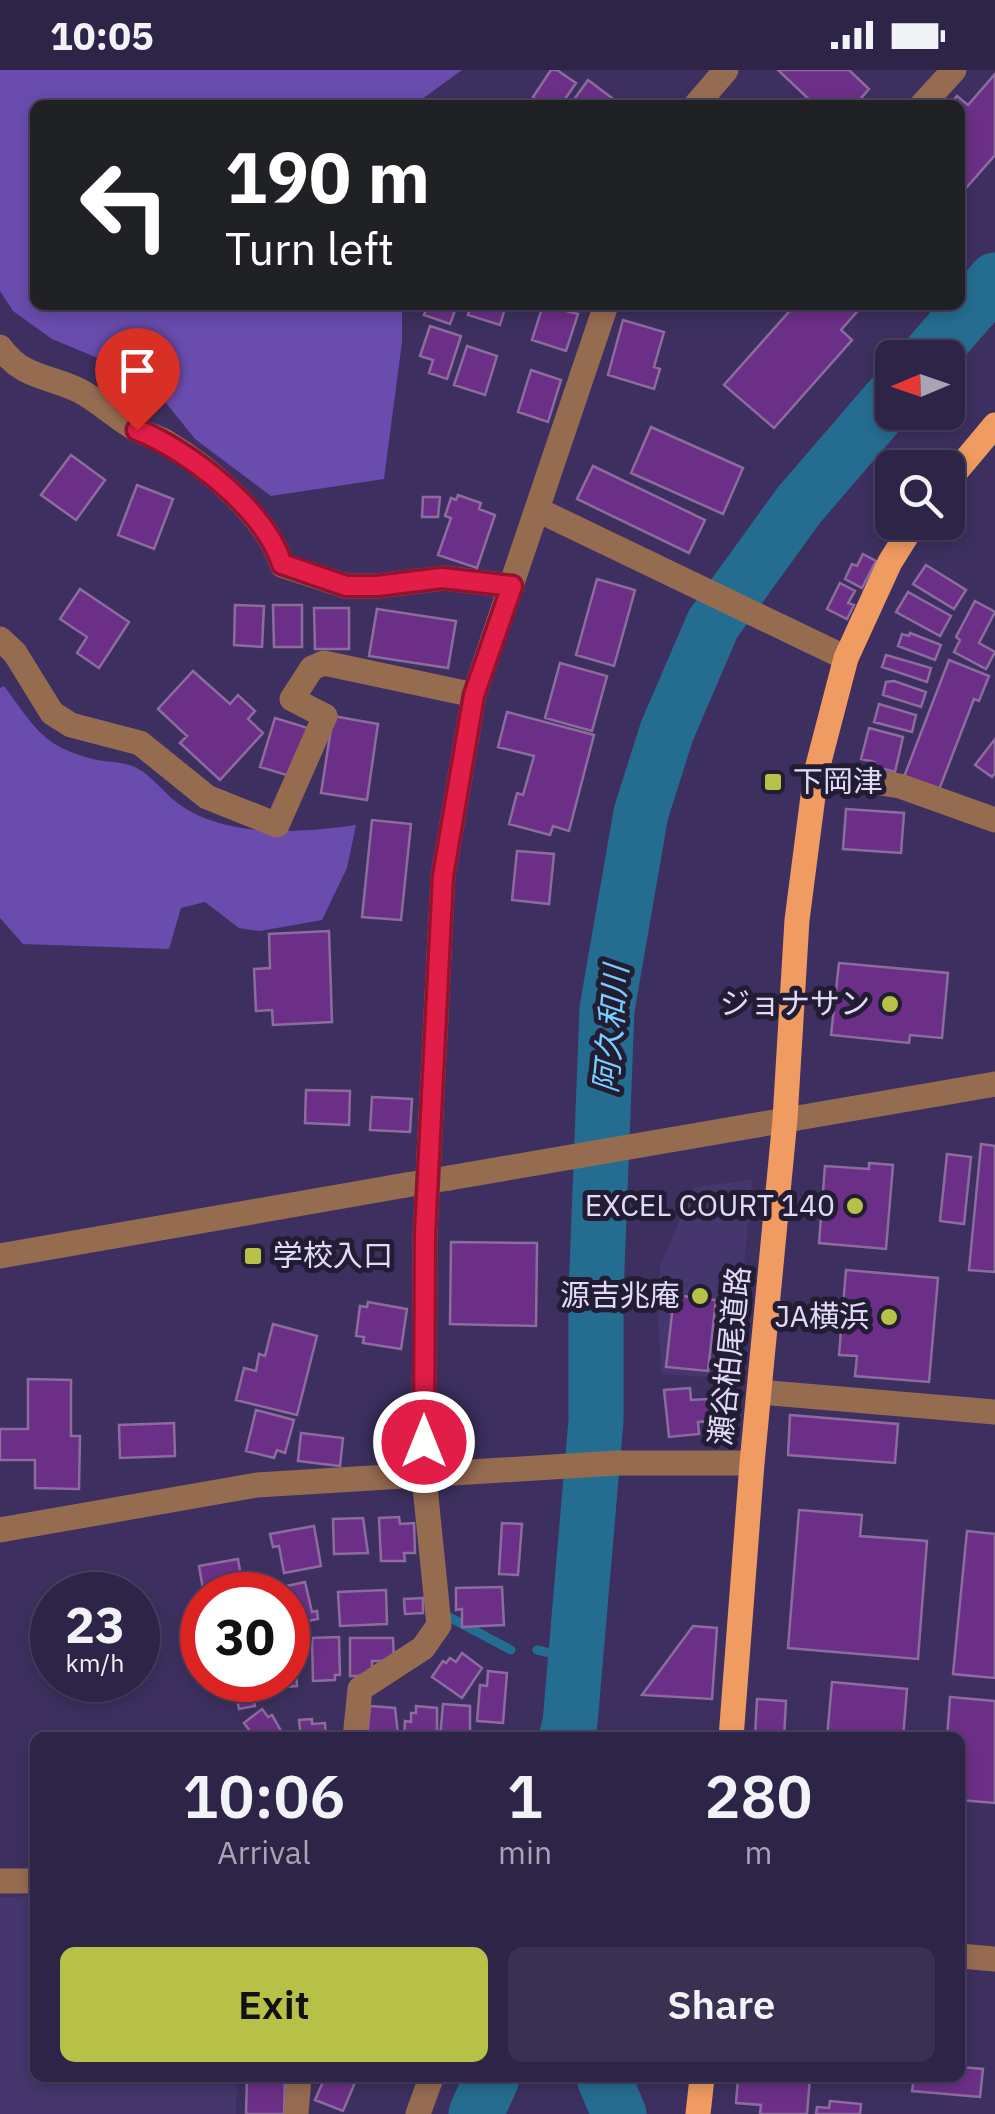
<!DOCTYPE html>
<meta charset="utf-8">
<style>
:root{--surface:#2e2448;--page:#3a3052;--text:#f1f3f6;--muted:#a7a4b4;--line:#494160;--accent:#b7c148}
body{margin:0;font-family:"IBM Plex Sans","Noto Sans JP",sans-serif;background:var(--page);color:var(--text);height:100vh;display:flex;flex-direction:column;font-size:38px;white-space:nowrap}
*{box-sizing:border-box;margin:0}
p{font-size:32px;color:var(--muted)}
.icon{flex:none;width:55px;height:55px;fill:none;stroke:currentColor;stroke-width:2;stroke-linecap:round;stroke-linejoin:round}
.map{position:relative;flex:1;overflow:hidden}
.drawer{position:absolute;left:30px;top:1662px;width:935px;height:350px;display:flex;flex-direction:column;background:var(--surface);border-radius:15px;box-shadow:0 5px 15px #0003,0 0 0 2px var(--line)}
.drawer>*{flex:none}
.guide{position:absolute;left:30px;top:30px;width:935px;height:210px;border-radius:15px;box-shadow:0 5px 15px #0003,0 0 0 2px var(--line);background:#202124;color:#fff;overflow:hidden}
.needle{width:65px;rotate:268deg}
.tools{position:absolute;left:875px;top:270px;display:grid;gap:20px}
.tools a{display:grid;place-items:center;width:90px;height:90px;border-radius:15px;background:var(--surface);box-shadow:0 5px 15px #0003,0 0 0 2px var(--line);font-size:50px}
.speed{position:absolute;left:30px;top:1502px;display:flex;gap:20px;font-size:50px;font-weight:700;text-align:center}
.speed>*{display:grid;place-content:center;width:130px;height:130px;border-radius:50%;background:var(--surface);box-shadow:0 5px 15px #0003,0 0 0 2px var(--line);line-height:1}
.speed small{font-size:25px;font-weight:400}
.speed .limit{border:15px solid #d22;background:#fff;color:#111}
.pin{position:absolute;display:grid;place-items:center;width:85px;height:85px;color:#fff;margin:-102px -42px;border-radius:50% 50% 50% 0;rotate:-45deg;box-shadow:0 0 10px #0007}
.pin .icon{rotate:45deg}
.me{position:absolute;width:110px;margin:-55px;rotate:0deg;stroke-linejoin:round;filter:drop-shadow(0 0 8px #0008)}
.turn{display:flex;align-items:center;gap:35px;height:210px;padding:0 30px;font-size:45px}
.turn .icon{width:130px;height:130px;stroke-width:2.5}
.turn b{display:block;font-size:70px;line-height:85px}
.eta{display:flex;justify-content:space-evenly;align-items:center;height:170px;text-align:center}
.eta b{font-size:60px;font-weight:600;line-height:70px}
.action{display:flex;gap:20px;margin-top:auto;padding:20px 30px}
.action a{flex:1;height:115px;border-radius:15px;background:var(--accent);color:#111;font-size:40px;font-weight:600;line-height:115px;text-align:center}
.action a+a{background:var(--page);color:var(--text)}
.status{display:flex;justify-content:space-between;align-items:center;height:70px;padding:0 50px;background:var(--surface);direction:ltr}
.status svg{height:28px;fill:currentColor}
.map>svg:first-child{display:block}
.built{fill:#45366d}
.forest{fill:#694cad}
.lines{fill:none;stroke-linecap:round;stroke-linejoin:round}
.stream{stroke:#256d90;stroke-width:9}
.river{stroke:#256d90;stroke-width:55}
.building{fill:#6c2f87;stroke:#8c6c9d;stroke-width:2.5}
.minor{stroke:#966c51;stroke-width:25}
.major{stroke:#f09b61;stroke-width:25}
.minor-bridge{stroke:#966c51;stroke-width:25}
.route-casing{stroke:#92132f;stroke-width:25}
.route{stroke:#e11d48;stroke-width:18}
.poi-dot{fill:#b7c148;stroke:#221d33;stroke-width:4}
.labels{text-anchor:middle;stroke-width:10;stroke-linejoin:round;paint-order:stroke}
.poi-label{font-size:30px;fill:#e0daf8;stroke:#221d33;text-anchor:end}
.street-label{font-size:30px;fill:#e0daf8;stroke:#221d33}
.water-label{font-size:32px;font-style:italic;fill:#78cffe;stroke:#221d33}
</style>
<div class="status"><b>10:05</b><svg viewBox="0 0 49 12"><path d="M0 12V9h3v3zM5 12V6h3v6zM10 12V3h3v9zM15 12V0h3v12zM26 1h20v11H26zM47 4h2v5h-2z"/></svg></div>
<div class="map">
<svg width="995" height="2044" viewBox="0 0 995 2044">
<rect width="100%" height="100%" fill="#3d3060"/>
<path class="built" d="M752,1110L734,1309L662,1304L658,1254L660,1197L694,1117Z
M35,1826V2008H237L236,2044H0V1827Z"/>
<path class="forest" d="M0,0H462L414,35H35V235H402V272L384,409L271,426L195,369L146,308L52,269L13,241L0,221Z
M4,616C36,659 43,677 97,690C109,692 125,692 135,697C153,706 166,726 183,737C231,768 301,763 356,755L347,798L322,850L260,861L239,858L205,832L181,838L169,879L23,874L0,848V618Z"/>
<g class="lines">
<path class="stream" d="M449,1547L511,1580
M537,1580L576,1589"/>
<path class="river" d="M927,288L995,210
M566,1668L570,1653L596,1350V1225L607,939L641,743L667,661L713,554L799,435L892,327
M604,2008L619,2044
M476,2044L492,2008"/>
</g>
<path class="building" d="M551,0H557L576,13L561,35H545L533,27Z
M778,0H849L869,19L855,35H815Z
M995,4V85L960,125V35H949L957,26L968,35Z
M588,10L612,28L607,35H570Z
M428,235H457L450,254L424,245Z
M471,235H506L500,255L468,245Z
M543,235L578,244L566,281L532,270Z
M795,235H863L841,260L852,270L774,358L724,315Z
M623,250L664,262L654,297L660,299L654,319L608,305Z
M430,256L461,266L447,309L429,303L433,290L420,286Z
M467,276L497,286L485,325L454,315Z
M531,300L561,310L548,352L518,342Z
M651,357L743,398L723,444L631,403Z
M71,385L105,410L76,450L41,425Z
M593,396L705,450L689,483L577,429Z
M137,415L173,429L154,479L118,465Z
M458,425L481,433L479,439L495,445L477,498L438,485L451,448L445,446L451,428L456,430Z
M423,427H440L438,447H422Z
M863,484L876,491L862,518L845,509L852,494L857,496Z
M926,495L966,520L954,539L913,514Z
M597,509L635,520L614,596L576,585Z
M840,513L855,521L848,533L854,535L847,549L827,539Z
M80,519L129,552L99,598L77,583L87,567L60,549Z
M908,522L951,546L940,566L896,542Z
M975,531L995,542L979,573L995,582L986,599L954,582L960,570L956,567Z
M235,535L264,536L262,577L234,575Z
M273,535H302V577H274Z
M314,538H349V579H315Z
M377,539L456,551L448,598L369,586Z
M910,563L941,575L935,590L898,576L902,564L909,566Z
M886,585L931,598L927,612L882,597Z
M949,590L989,606L979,631L974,629L937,725L902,712Z
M560,593L607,606L592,661L545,648Z
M193,601L230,634L238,625L255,641L248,649L263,663L220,710L180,673L187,666L158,639Z
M894,611L926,622L921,637L883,625L886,612Z
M879,634L916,645L912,662L874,652Z
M507,642L594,665L569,761L553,756L550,765L509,754L517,723L523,725L534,686L498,677Z
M333,646L378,654L367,730L321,723Z
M275,648L308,658L293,707L260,697Z
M869,658L903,667L895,702L873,696L874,692L861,689Z
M995,669V703L992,707L975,695Z
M846,739L904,743L901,783L843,779Z
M372,750L411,754L401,850L362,847Z
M517,781L554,784L549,834L512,830Z
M329,861L332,952L273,955L272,940L256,941L254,899L270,898L269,864Z
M839,893L948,903L942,968L910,965L909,973L831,965Z
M306,1020L350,1021L349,1055L305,1053Z
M372,1027L412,1029L410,1062L370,1060Z
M981,1074L995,1076V1202L969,1200Z
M947,1084L971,1087L964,1154L940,1151Z
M869,1093L893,1095L886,1179L819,1173L825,1096L869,1099Z
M451,1172L537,1173L536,1256L450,1254Z
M846,1200L938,1208L929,1312L855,1306L857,1286L839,1285Z
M674,1225L716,1230L708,1301L666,1297Z
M368,1232L407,1239L401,1279L363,1273L364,1267L356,1266L360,1236L367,1237Z
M273,1254L317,1266L297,1345L236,1330L244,1298L256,1301L259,1284L265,1286Z
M28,1309L71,1310V1366H80L79,1419L35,1418V1390H0V1359H28Z
M690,1318L691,1330L709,1329L712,1351L698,1352L699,1364L669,1367L664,1320Z
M256,1340L294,1350L285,1383L277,1380L274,1388L246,1381Z
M790,1345L898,1354L895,1393L788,1385Z
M174,1353L175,1386L120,1388L119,1355Z
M301,1363L343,1368L340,1396L298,1391Z
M799,1440L862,1445L860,1466L927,1471L918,1589L788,1578Z
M399,1447L400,1454L414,1453L415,1483H404L405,1491H381L379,1448Z
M363,1448L368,1483L334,1484L333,1449Z
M502,1453L522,1454L518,1505L499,1504Z
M314,1456L321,1496L284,1503L279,1476L273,1477L270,1464Z
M967,1461L995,1464V1608L953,1604Z
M238,1489L244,1525H204L199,1496Z
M305,1512L312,1542L317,1541L318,1549L288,1555V1525H261L269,1522L268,1520Z
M502,1517L504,1555L462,1557V1539L456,1540V1518Z
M386,1520L387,1554L340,1556L338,1522Z
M423,1528V1543L405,1544L404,1529Z
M693,1556L717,1558L712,1629L642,1625Z
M339,1567L340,1605H335V1610L313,1611L312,1568Z
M350,1568H393L394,1591H372V1606H350Z
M288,1575H295L297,1616L272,1618V1613L265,1614L264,1610H288Z
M462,1583L482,1598L462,1628L432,1607L443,1591L446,1593L450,1588L456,1592Z
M488,1601L507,1603L503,1653L477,1651L480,1615L487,1616Z
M223,1610H256L259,1624L253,1625L255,1636L239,1639L236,1624L226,1626Z
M832,1612L907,1619L903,1668H827Z
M950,1627L995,1631V1733L960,1730V1668H947Z
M757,1629L786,1631L784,1668H755Z
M443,1634L470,1636V1668H440Z
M370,1636L395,1638L398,1664L392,1663V1668H367Z
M416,1636L437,1638V1668H404L405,1651L411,1652V1643H416Z
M262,1639L268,1647L272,1645L285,1668H255L244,1653Z
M312,1649V1654L325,1653L326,1668H301L299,1650Z
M960,1997L983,1999L980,2027L912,2021L914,2008H960Z
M247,2008H285L284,2044H246Z
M321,2008H357L343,2041L315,2030L322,2014Z
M738,2008H810L807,2044H760L761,2035L736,2033Z
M830,2031L861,2034L860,2044H816L817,2037L829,2038Z"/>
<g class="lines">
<path class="minor" d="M696,35L726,0
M922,35L954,0
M0,277C23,309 48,305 80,321C101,332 117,349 138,360C147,365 158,367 166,372C208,397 268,448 282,495L346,516H377L443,508L512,516
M538,440L846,588
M0,569L15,583L52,643L71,655L140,673L207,727L277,755L325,646L292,629L312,598L324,593L474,625
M816,703L900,716L995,750
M449,1108L995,1014
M0,1186L406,1115
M760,1322L995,1342
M0,1460L257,1415L617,1393H752
M355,1668L360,1619L423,1578L439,1555L424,1407L425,1164L443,806L474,625L606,235
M0,1811H35
M960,1886L995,1889
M296,2044L299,2008
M418,2044L431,2008"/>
<path class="major" d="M948,411L995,355
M731,1668L752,1393L785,1049L797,850L816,703L846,588L890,492L915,452
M698,2044L702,2008"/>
<path class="minor-bridge" d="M406,1115L449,1108"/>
</g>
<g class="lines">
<defs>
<path id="route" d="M137,360C189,380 265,440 282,494L346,516H377L442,508L512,516L474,625L443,806L425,1164L424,1372"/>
</defs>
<use href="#route" class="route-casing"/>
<use href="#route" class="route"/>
</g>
<g class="poi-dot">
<rect x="763" y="702" width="20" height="20" rx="5"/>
<circle cx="890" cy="934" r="10"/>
<circle cx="855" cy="1136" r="10"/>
<rect x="243" y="1176" width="20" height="20" rx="5"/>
<circle cx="700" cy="1226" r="10"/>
<circle cx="889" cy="1247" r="10"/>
</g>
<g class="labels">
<g class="poi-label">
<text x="793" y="722" text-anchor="start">下岡津</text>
<text x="870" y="944">ジョナサン</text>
<text x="835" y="1146">EXCEL COURT 140</text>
<text x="273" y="1196" text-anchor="start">学校入口</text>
<text x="680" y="1236">源吉兆庵</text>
<text x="869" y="1257">JA横浜</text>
</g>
<g class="street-label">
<text transform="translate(730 1286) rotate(-84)" y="10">瀬谷柏尾道路</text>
</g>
<g class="water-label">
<text transform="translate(611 959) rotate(-85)" y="11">阿久和川</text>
</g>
</g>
</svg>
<div class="tools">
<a><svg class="needle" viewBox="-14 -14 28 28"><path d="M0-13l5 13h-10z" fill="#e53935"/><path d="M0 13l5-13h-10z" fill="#a7a4b4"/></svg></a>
<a><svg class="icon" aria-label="search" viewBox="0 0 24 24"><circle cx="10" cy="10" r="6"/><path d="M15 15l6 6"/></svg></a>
</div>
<div class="speed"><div>23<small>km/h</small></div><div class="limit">30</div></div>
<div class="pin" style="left:137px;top:360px;background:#d93025"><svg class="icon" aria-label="arrive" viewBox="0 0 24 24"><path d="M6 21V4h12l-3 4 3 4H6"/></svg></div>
<svg class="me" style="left:424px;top:1372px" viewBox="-20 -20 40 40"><circle r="17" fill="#e11d48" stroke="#fff" stroke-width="3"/><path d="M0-11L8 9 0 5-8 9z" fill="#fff"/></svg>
<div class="guide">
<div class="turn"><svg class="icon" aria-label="left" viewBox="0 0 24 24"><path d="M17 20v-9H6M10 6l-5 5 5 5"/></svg><div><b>190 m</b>Turn left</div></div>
</div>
<section class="drawer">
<div class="eta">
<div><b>10:06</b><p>Arrival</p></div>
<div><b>1</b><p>min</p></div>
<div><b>280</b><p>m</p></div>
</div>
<div class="action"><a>Exit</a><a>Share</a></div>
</section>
</div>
